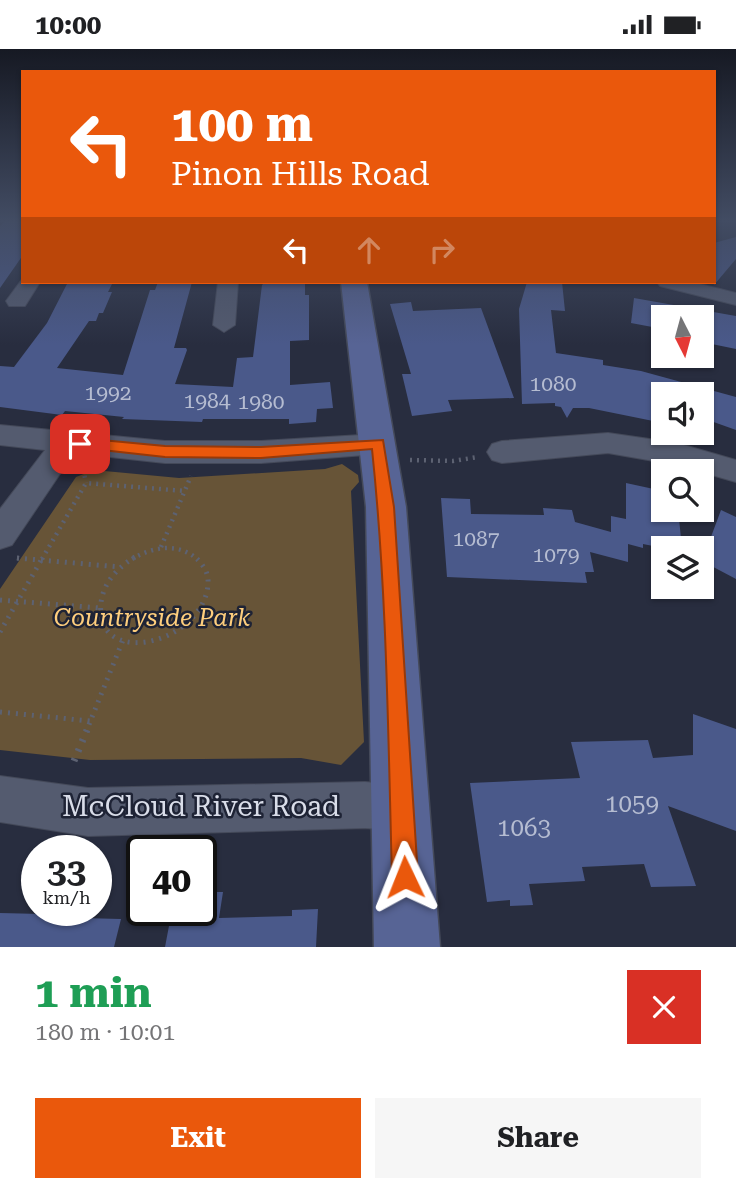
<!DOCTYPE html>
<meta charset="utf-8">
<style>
:root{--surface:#fff;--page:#f6f6f6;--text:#202124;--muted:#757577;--accent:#ea580c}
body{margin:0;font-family:"Roboto Serif",serif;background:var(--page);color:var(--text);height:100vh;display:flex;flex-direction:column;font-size:26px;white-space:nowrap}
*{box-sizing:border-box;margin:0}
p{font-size:23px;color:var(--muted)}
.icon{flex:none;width:38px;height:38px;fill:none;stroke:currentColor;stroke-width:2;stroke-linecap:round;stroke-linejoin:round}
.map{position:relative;height:898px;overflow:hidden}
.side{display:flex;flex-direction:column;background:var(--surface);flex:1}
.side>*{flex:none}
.banner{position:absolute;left:21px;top:21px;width:695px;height:214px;border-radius:0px;box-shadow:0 2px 5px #0004;background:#ea580c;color:#fff;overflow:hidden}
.needle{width:46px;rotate:174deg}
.controls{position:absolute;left:651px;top:256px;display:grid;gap:14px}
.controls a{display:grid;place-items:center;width:63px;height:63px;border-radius:0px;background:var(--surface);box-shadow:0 2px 5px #0004;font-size:35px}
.speed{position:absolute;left:21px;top:786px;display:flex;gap:14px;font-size:35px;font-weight:700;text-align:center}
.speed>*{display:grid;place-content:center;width:91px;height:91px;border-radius:50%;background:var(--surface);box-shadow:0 2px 5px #0004;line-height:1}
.speed small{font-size:18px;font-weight:400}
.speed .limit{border:4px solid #111;border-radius:10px;background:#fff;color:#111}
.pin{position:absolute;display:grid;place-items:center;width:60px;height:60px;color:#fff;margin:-30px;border-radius:14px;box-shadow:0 4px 10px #0006}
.me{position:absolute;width:77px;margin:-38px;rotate:358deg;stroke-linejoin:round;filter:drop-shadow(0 0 5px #0008)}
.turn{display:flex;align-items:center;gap:24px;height:147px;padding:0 35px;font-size:32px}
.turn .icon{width:91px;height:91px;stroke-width:2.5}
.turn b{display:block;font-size:49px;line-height:60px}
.lanes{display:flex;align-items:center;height:66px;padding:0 35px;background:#0003;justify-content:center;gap:35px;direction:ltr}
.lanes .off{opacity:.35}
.round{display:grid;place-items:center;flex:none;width:74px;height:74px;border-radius:0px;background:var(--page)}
.headline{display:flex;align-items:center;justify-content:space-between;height:119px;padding:0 35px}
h1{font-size:42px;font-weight:700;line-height:52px;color:#1e9e55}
.cta{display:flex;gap:14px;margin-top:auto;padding:14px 35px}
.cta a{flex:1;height:80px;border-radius:0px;background:var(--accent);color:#fff;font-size:28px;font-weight:700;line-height:80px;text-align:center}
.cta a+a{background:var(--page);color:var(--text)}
.status{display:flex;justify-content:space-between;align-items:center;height:49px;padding:0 35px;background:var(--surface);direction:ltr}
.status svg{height:19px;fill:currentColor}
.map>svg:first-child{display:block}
.green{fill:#675437}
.building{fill:#4a598a}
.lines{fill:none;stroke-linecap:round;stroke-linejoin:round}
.street-casing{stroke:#444959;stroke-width:2}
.secondary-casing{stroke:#444959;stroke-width:3}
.path-far2{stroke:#5d6272;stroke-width:4.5;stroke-dasharray:2 5;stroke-linecap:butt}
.path-far1{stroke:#5d6272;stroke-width:5;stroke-dasharray:2 6;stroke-linecap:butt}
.path{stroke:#5d6272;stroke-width:7;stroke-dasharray:2.5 8;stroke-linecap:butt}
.street{fill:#545b6f;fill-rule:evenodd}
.secondary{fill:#576495;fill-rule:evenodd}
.route{fill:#ea580c;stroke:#983908;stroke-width:2}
.labels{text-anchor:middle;stroke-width:5;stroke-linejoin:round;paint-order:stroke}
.number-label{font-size:21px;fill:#b5bcd1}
.park-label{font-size:24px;font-style:italic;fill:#fece7d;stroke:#1e2335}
.near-number-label{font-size:24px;fill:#b5bcd1}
.near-street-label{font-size:28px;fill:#d9dde9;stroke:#1e2335}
</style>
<div class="status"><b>10:00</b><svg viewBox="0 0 49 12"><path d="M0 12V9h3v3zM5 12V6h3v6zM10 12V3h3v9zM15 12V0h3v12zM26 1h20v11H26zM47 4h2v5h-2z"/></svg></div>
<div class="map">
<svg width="736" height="898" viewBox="0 0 736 898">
<rect width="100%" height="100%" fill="#282d3f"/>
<path class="green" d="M342,415L358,426L359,433L351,442L364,693L341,716L301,709L90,711L0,701V540L76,428L94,421L179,429L325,420Z"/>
<path class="building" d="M6,171H23V206L0,239V177Z
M736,188V210L714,236V194Z
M68,233H113L108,243H112L103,264H99L96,272H89L57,319L123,326L150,241H155L158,233H192L174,299H186L187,301L175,335L233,338L237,309L253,308L262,236L265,233H305V246H309V291L290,292V336L330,333L333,359L317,360L316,373L289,375V370H203L202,373L122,370L124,368L65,362L62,366L0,358V317L14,318L47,274Z
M527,233H562L565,262L551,261L556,304L603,311V316L641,322L736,348V381L708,371L707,387L695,383H702V345H663V374L589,359H573L567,369L561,358L555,357V354L522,355L519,260Z
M634,249L736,267V300L702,293V268H663V280L631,274Z
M411,253L413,262L481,259L514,349L448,351L452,362L412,367L402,325H411L390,255Z
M626,434L663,442V460H678L682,499H663L643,495V499L628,495V513L590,503L594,523H585L587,534L447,528L441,449L470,450L471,465L544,466L543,459L572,461L575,473L611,483V467L626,470Z
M721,461L736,468V530L702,512Z
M693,665L736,680V782L668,757L696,837L651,838L644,815L582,818L585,832L529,835L533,856L510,857V851L487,853L470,734L580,729L571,693L648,691L653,709L693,706Z
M201,843H223L219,869L292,867V861L318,860L316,898H165L172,861H201Z
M0,864L83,866L82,869L121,870L114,898H0Z"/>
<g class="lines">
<defs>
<path id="street" d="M23,229V233H40L25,257H9L6,252Z
M218,233H238L235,276L224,283L213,276Z
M657,233H692L736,244V256L660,237Z
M0,376L165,392H261L378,385L388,388L392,395L388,402L378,405L261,414H165L74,404L12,496L0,500V460L45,401L0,396Z
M608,384L677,394L736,411V433L677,416L608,404L502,414L492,411L487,403L492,395L502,392Z
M0,727L88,739L365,733L402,736L419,742L425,759L419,776L402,782L365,779L88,787L0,773Z"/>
<path id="secondary" d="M341,233H367L406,458L440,898H374L366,458Z"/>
</defs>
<use href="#street" class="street-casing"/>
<use href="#secondary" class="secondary-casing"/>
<path class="path-far2" d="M410,411L453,412L478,408
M83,420L86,434
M161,498L191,427
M17,509L24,510
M42,510L86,434L185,442
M132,510C152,498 178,493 197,510"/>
<path class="path-far1" d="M135,508C118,518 103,534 101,554C94,616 189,599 206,546C211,529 207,519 195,508
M17,509L120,518
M0,551L100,559
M0,583L43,508
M0,663L90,672
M86,683L123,591"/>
<path class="path" d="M74,712L87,681"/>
<use href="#street" class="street"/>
<use href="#secondary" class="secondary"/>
</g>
<linearGradient id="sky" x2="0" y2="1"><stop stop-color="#161923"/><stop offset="0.58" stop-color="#424c63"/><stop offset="1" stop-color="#424c63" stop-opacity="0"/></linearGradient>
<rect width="736" height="296" fill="url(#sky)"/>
<path class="route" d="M80,389L165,397L261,398L383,391L394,458L418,828L414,837L405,840L396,837L392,828C388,685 387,542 372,400L261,409L165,408L75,398L73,395Z"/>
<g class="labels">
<g class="number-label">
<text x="553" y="342">1080</text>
<text x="108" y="351">1992</text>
<text x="207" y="359">1984</text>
<text x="261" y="360">1980</text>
<text x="476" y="497">1087</text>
<text x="556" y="513">1079</text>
</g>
<g class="park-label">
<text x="152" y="577">Countryside Park</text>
</g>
<g class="near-number-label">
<text x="632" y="763">1059</text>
<text x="524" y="787">1063</text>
</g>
<g class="near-street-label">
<text x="201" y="767">McCloud River Road</text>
</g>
</g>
</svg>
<div class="controls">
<a><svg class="needle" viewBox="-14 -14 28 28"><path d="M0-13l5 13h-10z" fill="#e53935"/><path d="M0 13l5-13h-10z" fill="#757577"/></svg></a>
<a><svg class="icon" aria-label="sound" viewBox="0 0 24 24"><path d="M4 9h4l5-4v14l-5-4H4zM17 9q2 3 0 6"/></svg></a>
<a><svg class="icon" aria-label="search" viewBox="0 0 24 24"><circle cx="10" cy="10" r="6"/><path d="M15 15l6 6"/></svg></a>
<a><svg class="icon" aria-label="layers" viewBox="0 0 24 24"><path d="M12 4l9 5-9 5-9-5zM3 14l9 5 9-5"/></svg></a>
</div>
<div class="speed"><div>33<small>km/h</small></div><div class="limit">40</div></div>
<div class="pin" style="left:80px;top:395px;background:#d93025"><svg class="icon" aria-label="arrive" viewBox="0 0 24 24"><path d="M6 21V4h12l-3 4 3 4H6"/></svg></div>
<svg class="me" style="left:405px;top:828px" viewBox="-20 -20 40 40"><path d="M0-17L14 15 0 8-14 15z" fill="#ea580c" stroke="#fff" stroke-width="4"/></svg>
<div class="banner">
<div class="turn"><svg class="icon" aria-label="left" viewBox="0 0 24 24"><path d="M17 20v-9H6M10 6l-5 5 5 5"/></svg><div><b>100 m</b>Pinon Hills Road</div></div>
<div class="lanes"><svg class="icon" aria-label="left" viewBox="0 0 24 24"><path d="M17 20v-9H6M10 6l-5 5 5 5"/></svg><svg class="icon off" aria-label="ahead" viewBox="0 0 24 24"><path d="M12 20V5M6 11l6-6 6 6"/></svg><svg class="icon off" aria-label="right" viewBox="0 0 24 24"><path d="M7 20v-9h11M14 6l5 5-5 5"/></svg></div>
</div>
</div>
<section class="side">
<div class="headline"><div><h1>1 min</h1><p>180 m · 10:01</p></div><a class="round" style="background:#d93025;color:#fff"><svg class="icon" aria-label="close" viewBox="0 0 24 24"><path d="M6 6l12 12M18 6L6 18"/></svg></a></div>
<div class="cta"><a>Exit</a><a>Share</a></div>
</section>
